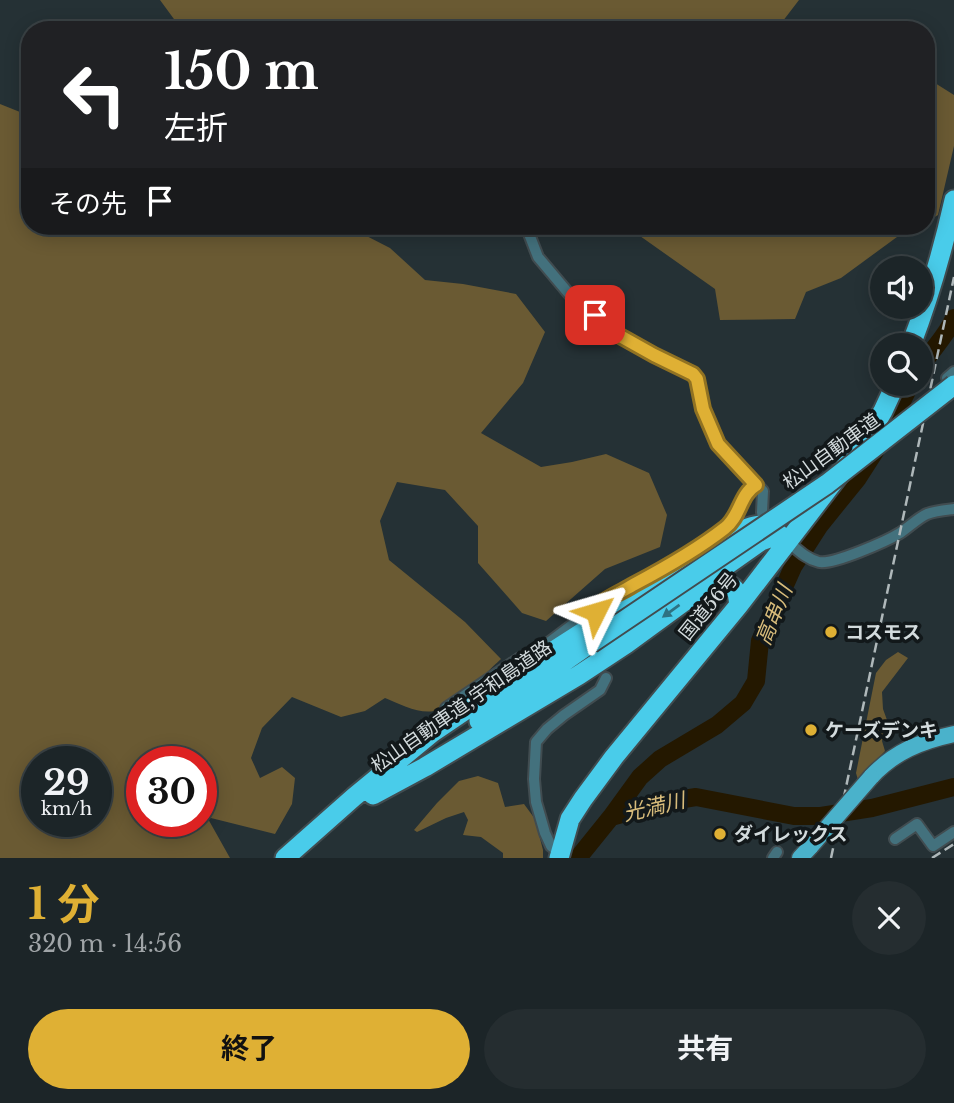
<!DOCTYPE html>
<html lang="ja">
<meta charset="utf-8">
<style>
:root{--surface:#1c2528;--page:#252d30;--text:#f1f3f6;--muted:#a0a5a8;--line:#3a4245;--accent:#dfb034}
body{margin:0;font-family:"Libre Baskerville","Noto Sans JP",serif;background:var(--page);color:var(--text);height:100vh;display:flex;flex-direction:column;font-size:26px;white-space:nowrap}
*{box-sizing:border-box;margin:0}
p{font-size:23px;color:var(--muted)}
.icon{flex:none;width:38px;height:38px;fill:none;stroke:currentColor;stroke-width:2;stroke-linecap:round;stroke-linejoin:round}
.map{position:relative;height:858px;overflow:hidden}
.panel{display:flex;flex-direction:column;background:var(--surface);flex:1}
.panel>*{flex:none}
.top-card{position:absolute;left:21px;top:21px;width:914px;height:214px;border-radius:28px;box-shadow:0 4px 18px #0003,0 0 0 2px var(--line);background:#202124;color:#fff;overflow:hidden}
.tools{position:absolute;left:870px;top:256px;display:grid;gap:14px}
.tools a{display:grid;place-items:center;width:63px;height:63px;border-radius:50%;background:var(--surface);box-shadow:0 4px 18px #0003,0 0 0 2px var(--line);font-size:35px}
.speed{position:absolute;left:21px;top:746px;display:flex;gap:14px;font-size:35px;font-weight:700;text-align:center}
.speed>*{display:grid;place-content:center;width:91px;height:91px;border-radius:50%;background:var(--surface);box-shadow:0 4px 18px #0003,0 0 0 2px var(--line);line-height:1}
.speed small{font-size:18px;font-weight:400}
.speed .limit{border:10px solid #d22;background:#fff;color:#111}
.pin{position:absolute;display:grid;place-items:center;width:60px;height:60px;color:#fff;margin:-30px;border-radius:14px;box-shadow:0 4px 10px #0006}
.me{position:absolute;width:77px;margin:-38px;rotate:50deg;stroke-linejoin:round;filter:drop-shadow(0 0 5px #0008)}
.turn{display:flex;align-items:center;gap:24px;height:147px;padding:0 28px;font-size:32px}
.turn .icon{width:91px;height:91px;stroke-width:2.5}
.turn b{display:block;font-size:49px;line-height:60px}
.then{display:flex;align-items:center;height:66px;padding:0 28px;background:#0003;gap:14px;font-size:26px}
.round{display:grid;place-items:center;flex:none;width:74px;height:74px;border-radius:37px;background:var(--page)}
.summary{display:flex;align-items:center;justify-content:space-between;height:119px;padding:0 28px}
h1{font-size:42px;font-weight:700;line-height:52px;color:var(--accent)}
.action{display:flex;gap:14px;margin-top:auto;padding:14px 28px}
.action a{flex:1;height:80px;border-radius:42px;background:var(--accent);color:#111;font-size:28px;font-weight:700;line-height:80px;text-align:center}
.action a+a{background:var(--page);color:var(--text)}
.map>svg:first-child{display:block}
.forest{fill:#6a5a33;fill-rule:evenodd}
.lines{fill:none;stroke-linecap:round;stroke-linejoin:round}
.river{stroke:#241800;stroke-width:18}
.street-casing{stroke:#414c50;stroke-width:14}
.primary-casing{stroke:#414c50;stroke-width:19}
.highway-casing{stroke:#414c50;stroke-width:23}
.street{stroke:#43717d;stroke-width:10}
.primary{stroke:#4ab2cb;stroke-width:16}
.highway{stroke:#49ccea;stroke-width:19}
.rail{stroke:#afb8ba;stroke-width:2.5;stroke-dasharray:10 5;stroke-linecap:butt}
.primary-bridge-casing{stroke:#414c50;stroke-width:19;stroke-linecap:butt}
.highway-bridge-casing{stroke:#414c50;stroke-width:23;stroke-linecap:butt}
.primary-bridge{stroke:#4ab2cb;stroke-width:16}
.highway-bridge{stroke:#49ccea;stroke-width:19}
.oneway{fill:#2e7282}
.route-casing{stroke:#917222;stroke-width:18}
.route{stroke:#dfb034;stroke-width:12}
.poi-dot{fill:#dfb034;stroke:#12181a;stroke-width:2.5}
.labels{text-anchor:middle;stroke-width:7;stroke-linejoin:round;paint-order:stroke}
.street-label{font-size:19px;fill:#d3dbdd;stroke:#12181a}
.poi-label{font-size:19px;font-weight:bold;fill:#d3dbdd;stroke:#12181a;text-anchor:start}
.water-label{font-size:21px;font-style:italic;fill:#d8bc7b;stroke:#12181a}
</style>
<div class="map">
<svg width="954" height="858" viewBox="0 0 954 858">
<rect width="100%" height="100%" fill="#253135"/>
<path class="forest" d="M160,0H799L776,30H182Z
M927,78L954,95V146L938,215L926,222V79Z
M0,104L30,116V226H344L349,227L390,248L425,280L463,284L516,294L545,332L523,383L481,433L541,467L572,462L606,454L649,473L667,515L660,547L605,569L546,621L522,613L478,563V526L445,490L397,482L380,521L389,560L465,622L501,659C483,675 458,706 434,711C419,714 399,704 385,698L365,711L341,717L292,697L262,728L251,758L260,778L282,767L295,778L292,804L275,834L207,817L230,858H0ZM37,761H96V821H37ZM142,761H201V821H142Z
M631,226H918L897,237L841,278L806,292L795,319L720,320L715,289L640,236Z
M898,652L908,658L882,692L883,709L887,720L882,741L885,751L858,780L856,773L876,673L886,660Z
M478,776L498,783L505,807L524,804L535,819L543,850V858H503V853L481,837L463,835L468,820L464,812L446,818L417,832L414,830L437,803L459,781Z"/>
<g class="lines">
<path class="river" d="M920,368C930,351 947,336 954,318
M611,817L665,802L696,797L794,816H821L872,808L954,787
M578,858L611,817L640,777L660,759L717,725L743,703L756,681L760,641L793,567L820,525L858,478L885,436L911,383"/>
<defs>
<path id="street" d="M526,226L538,257L575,301L595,315L604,327L654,355L693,374L697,379L703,409L718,444L763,491L762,512L765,528
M947,378L954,372
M787,541C797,549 806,559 819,562C833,565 887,541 900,533C909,527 918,518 927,514C935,511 946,510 954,509
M596,612V607C607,598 620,593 633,585C664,568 697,550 725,528C740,517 740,494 756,485
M446,708L520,658L543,647L596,607
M895,839L917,824L933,846L954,832
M560,853L551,846L545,833L536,802L534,779L536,742L547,729L564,715L600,690L606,678
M773,858L777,852"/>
<path id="primary" d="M871,777C894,752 921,741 954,734
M800,858L811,846"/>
<path id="highway" d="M911,345C929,298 943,249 954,200
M702,590C712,585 730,579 737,593C738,596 738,601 739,605
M479,721L591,643
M373,795L425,767L579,675L626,644L693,595L727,565L761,541L772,537L786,541
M285,858L354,797L432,733L547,655L740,531C764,521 767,524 787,541
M559,858L570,819L583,799L614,757L739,605L868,437L883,411L896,383"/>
</defs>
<use href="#street" class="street-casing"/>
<use href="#primary" class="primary-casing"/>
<use href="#highway" class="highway-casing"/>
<use href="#street" class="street"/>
<use href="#primary" class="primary"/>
<use href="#highway" class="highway"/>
<path class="rail" d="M831,858L954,277
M932,858L954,844"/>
<defs>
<path id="primary-bridge" d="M811,846L871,777"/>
<path id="highway-bridge" d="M591,643L827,484L954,385"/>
</defs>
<use href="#primary-bridge" class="primary-bridge-casing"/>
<use href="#highway-bridge" class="highway-bridge-casing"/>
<use href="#primary-bridge" class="primary-bridge"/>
<use href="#highway-bridge" class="highway-bridge"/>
</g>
<defs><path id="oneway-solid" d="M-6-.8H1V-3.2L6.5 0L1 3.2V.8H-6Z" transform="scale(1.75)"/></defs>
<use class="oneway" href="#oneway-solid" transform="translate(671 611) rotate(144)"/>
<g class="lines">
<defs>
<path id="route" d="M595,315L604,327L654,355L693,374L697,379L703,409L718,444L756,485C740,494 740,517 725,528C697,550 665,568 633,585C620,593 607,598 596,607V612"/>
</defs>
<use href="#route" class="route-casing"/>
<use href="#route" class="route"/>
</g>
<g class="poi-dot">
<circle cx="831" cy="632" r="7"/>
<circle cx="811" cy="730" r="7"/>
<circle cx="720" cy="834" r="7"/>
</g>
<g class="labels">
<g class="street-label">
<text transform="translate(831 451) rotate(-36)" y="7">松山自動車道</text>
<text transform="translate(708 606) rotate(-51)" y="7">国道56号</text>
<text transform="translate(461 706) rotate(-35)" y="7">松山自動車道;宇和島道路</text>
</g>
<g class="poi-label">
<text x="845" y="639">コスモス</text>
<text x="825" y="737">ケーズデンキ</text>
<text x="734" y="841">ダイレックス</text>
</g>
<g class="water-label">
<text transform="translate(774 615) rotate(-68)" y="7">高串川</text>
<text transform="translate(654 807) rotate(-13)" y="7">光満川</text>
</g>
</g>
</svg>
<div class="tools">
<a><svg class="icon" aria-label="sound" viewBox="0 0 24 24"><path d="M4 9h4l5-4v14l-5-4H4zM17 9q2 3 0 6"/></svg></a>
<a><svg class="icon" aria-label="search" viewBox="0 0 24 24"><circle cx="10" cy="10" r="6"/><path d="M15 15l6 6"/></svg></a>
</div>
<div class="speed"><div>29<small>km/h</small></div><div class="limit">30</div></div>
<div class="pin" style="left:595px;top:315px;background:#d93025"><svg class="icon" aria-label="arrive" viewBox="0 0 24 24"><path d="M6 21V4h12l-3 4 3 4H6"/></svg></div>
<svg class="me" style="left:596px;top:612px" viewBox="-20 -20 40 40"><path d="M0-17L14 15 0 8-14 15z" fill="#dfb034" stroke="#fff" stroke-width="4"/></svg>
<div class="top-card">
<div class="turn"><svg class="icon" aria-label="left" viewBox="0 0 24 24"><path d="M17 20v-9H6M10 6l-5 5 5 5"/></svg><div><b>150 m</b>左折</div></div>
<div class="then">その先<svg class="icon" aria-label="arrive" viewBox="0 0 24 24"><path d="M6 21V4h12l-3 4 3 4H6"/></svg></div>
</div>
</div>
<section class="panel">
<div class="summary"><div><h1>1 分</h1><p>320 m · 14:56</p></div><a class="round"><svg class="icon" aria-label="close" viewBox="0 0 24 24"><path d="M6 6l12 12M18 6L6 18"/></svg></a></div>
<div class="action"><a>終了</a><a>共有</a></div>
</section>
